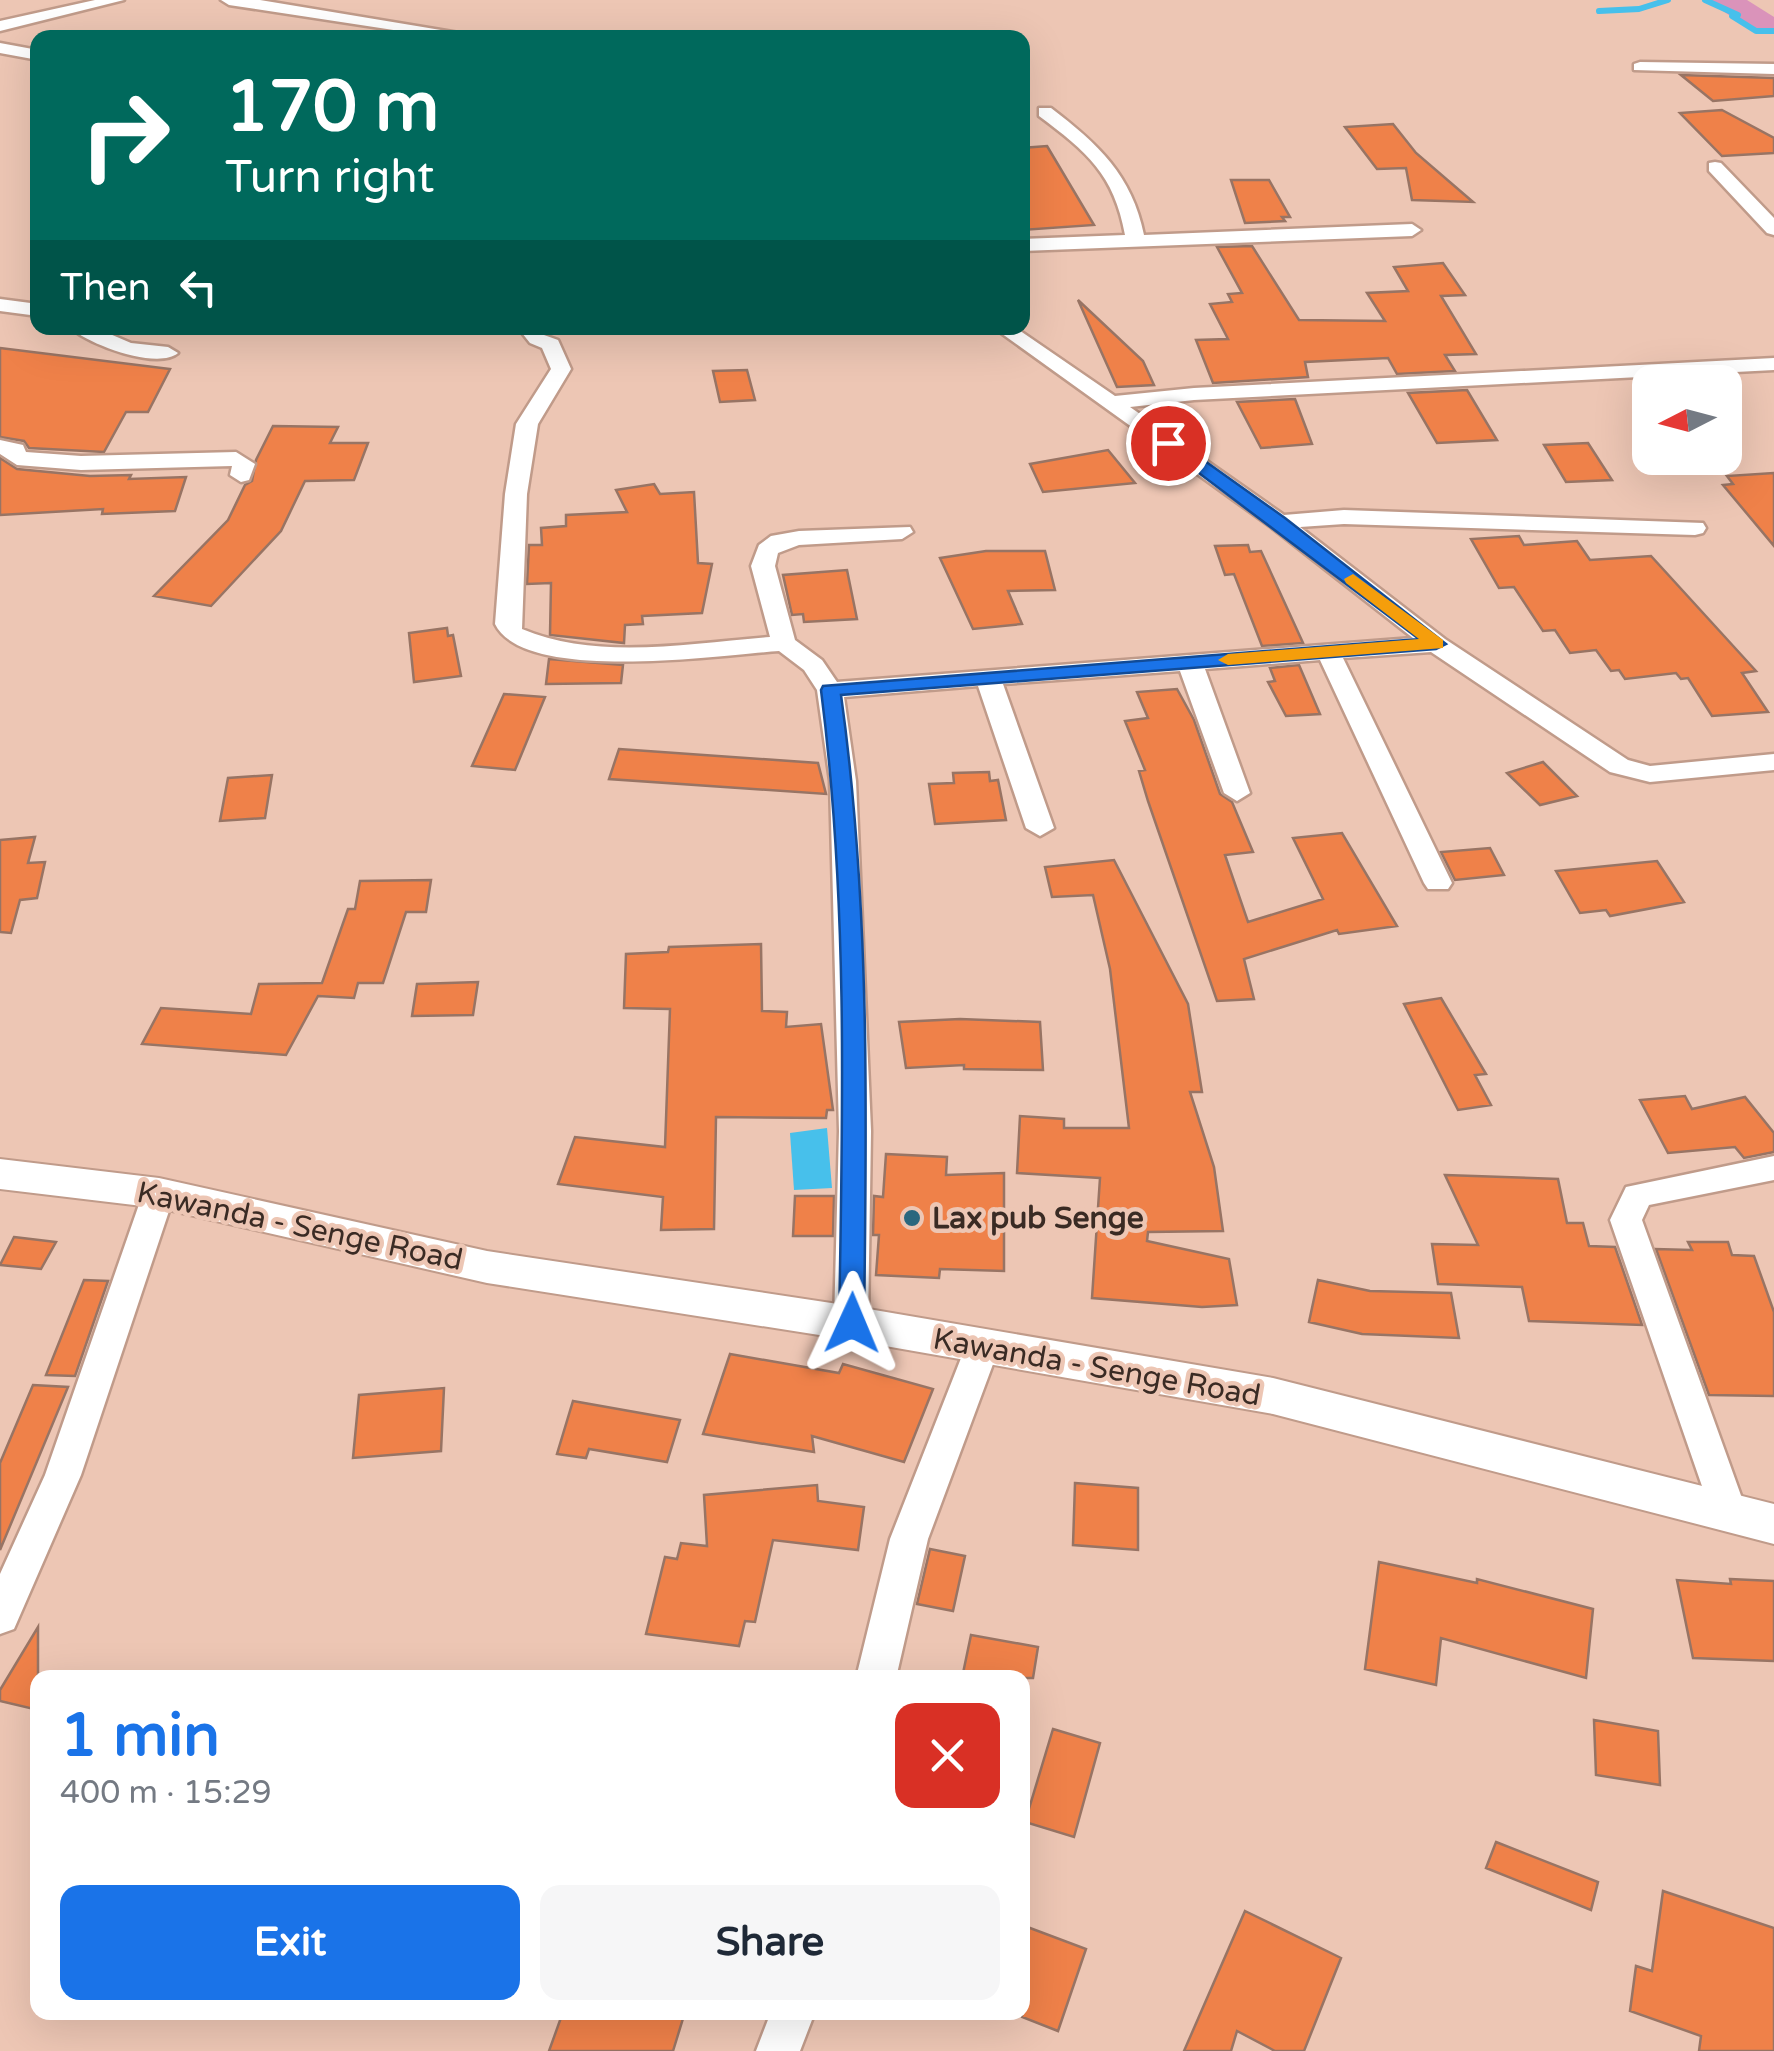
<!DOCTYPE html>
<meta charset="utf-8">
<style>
:root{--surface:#fff;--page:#f6f6f7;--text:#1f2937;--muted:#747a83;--accent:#1a73e8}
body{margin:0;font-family:"Varela Round",sans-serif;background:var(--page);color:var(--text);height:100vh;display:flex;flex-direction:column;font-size:38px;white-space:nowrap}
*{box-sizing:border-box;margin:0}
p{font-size:32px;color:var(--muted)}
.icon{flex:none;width:55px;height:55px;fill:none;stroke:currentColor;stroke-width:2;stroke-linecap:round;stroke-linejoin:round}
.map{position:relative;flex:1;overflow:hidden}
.sheet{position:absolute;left:30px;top:1670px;width:1000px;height:350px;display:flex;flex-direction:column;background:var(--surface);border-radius:20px;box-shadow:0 10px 40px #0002}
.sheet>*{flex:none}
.top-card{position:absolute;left:30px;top:30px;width:1000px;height:305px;border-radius:20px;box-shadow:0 10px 40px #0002;background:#00695c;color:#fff;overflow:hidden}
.needle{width:65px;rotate:264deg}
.controls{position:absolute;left:1632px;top:365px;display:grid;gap:20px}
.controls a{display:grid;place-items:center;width:110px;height:110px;border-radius:20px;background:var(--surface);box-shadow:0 10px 40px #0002;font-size:50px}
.pin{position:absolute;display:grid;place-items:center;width:85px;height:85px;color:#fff;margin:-42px;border:5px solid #fff;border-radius:50%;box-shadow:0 2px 10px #0007}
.me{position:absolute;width:110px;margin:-55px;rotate:1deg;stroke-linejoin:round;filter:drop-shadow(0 0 8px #0008)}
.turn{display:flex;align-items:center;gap:35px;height:210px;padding:0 30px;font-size:45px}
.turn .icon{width:130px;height:130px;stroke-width:2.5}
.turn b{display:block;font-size:70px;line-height:85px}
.then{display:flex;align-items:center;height:95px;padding:0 30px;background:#0003;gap:20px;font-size:38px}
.round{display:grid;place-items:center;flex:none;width:105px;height:105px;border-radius:20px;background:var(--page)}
.head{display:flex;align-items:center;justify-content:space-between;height:170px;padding:0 30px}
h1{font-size:60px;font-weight:800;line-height:75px;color:var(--accent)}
.action{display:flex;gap:20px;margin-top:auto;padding:20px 30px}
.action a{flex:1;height:115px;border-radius:20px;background:var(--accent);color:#fff;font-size:40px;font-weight:800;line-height:115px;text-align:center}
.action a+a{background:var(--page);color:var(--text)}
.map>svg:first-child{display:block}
.green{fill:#da93ba}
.water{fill:#47c0eb}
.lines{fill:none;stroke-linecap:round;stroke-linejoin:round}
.stream{stroke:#47c0eb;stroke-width:6}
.building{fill:#ef8149;stroke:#987464;stroke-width:2.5}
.minor-casing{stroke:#c09b8a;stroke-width:5}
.tertiary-casing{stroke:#c09b8a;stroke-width:4}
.minor{fill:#fff;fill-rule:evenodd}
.tertiary{fill:#fff;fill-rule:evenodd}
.route{fill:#1a73e8;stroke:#114b97;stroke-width:2.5}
.slow{fill:#f59e0b}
.poi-dot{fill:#2a677e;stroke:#edc6b4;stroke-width:4}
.labels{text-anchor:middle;stroke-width:9;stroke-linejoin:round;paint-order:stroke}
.poi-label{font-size:30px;font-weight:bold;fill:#3a2b24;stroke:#edc6b4;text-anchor:start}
.street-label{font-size:30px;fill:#3a2b24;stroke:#edc6b4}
</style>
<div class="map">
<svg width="1774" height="2051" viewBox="0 0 1774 2051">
<rect width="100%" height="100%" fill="#edc6b4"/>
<path class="green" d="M1706,0H1747L1774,17V34H1758Z"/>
<path class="water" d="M827,1128L832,1188L794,1190L790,1133Z"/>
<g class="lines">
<path class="stream" d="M1705,0L1738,15L1732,16L1756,31H1774
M1599,11L1639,9L1668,0"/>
</g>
<path class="building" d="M1681,75L1774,78V96L1713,101Z
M1722,110L1774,138V153L1722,156L1680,113Z
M1393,124L1416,153L1473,202L1412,200L1406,168L1377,169L1345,127Z
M1047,146L1094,225L1022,230V148Z
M1231,180H1269L1290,217H1282L1285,221L1245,223Z
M1252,246L1299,320L1385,321L1367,293L1408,291L1394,267L1443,263L1465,295L1441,296L1476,354L1445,355L1455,371L1397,374L1388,358L1305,362L1308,377L1213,383L1196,340L1228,339L1210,304L1232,302L1228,294L1242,293L1217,247Z
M1078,300L1143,361L1154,385L1117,387Z
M0,348L170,369L148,412H126L104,452L29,448L24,441L0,437Z
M747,370L755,400L720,402L713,371Z
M1467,390L1497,440L1437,443L1408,393Z
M1295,399L1312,444L1261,448L1237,402Z
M273,426L338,427L330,443H368L354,480L305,481L281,531L211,606L154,596L228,520L245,485L252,481L256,460Z
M1588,443L1612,480L1566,482L1544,445Z
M1108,450L1135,483L1043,492L1030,464Z
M0,458L17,469L90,476L131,475L129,479L186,477L175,511L102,514L103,509L0,515Z
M1774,473V546L1723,485L1733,484L1727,476Z
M654,484L660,494L694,492L698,563L712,564L702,613L642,616L643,624L625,625L624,643L550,635L551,583L527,584L529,545H542L541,528L566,526V515L627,512L616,490Z
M1519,536L1524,545L1577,541L1590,560L1651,556L1756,671L1742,673L1768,712L1712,716L1688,678L1681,679L1676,673L1625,679L1619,670L1611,671L1596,650L1570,653L1555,630L1543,631L1514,587L1499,588L1471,539Z
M1248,545L1250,552L1261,551L1303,643L1262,646L1234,574L1225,575L1215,546Z
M986,551H1045L1055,590L1008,591L1022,624L973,629L940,558Z
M847,570L857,619L804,622L803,614L792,615L783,575Z
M447,628L448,636L453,635L461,676L414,682L409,633Z
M549,659L623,665L621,683L546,684Z
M1299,665L1320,714L1286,716L1268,682L1275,681L1270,668Z
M1177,689L1194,720L1220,794L1232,802L1253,852L1225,855L1248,922L1323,899L1293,838L1342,833L1397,926L1339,934L1337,930L1244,959L1254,999L1217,1001L1148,801L1139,771L1145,770L1125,721L1148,718L1137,692Z
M504,694L545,697L515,770L472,766Z
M619,749L818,763L826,794L609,779Z
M1543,762L1577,796L1540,805L1507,773Z
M989,772L990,781L998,780L1006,820L935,824L929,784L954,783L953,773Z
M272,775L265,818L220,821L228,778Z
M35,837L28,863L45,862L37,898L20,900L11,933L0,932V840Z
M1490,848L1504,875L1455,880L1441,852Z
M1114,860L1188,1004L1202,1092H1190L1214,1167L1223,1231L1148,1232L1147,1241L1229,1259L1237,1305L1202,1307L1092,1298L1100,1178L1017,1173L1020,1116L1064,1119V1128H1129L1110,969L1093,895L1052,897L1045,867Z
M1657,861L1684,902L1610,916L1606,910L1580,913L1556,871Z
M431,880L426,912H406L383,983H358L354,998L318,996L286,1055L142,1044L161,1008L251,1014L259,984L322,983L348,909H355L360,881Z
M761,944L762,1011L787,1012L786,1027L821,1024L833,1110H827L826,1118L716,1117L714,1229L661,1230L663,1197L558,1184L575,1137L665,1147L670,1009L624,1008L626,954L668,952L669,947Z
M478,982L473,1015L412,1016L417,984Z
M1441,998L1486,1074L1475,1075L1491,1105L1458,1110L1404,1004Z
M960,1019L1040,1022L1043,1070L964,1069V1065L906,1068L899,1022Z
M1685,1096L1692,1109L1745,1097L1774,1133V1152L1744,1158L1735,1147L1668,1153L1640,1100Z
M886,1154L947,1157L946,1175L1004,1173V1271L940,1269L939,1278L876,1275L879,1235H873L874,1196L883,1197Z
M1445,1175L1558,1179L1567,1223H1583L1589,1246L1615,1247L1642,1325L1529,1321L1522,1287L1438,1284L1432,1244L1478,1245Z
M795,1196H834L833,1236H793Z
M14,1237L56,1242L41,1269L0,1265Z
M1688,1242H1728L1732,1255L1754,1256L1774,1312V1396L1709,1395L1656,1249L1692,1250Z
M84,1280L108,1281L75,1376L46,1375Z
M1318,1280L1370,1291L1451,1293L1459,1338L1362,1334L1309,1322Z
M730,1354L839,1373L843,1364L933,1389L904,1462L812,1436L814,1452L703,1434Z
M33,1385L68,1387L0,1550V1463Z
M444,1388L441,1451L353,1458L359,1395Z
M573,1401L680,1420L667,1462L589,1449L586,1458L557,1454Z
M1075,1483L1138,1488V1550L1073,1545Z
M817,1485L818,1501L864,1507L858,1550L773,1540L755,1622L745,1621L739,1646L646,1634L665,1557L677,1559L681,1543L707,1546L704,1495Z
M930,1549L965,1556L953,1611L917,1604Z
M1379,1562L1477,1583V1579L1593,1609L1586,1678L1441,1638L1436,1685L1365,1669Z
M1730,1579L1774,1581V1661L1693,1658L1677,1580L1731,1584Z
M38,1627V1710L0,1701V1690Z
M971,1635L1038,1647L1033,1678H962Z
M1594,1720L1658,1731L1660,1785L1596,1775Z
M1053,1729L1100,1743L1074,1837L1025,1822Z
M1496,1842L1598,1882L1591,1910L1486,1868Z
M1663,1891L1774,1928V2051H1699L1701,2036L1630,2011L1636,1966L1652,1971Z
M1245,1911L1341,1958L1304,2051H1275L1237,2031L1231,2051H1184Z
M1022,1925L1086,1949L1058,2031L1022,2017Z
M563,2012H685L673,2051H549Z"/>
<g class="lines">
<defs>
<path id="minor" d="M95,0H124L0,31V21Z
M221,0H260L489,38H446L229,5Z
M0,43L38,50V60L0,53Z
M1640,62L1774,64V74L1634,70V64Z
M1039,108H1051C1098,144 1132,175 1144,235L1412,224L1421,230L1412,236L1022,251V239L1125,235C1114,174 1087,152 1039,116Z
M1715,162L1721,163L1774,218V235L1767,233L1709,171V163Z
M0,299L38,304V316L0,311Z
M71,328H96L131,343L168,347L178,353C158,370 89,345 71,328Z
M518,328H538L544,335L558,340L571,369L538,424L527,494L522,629C597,661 691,643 770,637L751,566L759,545L771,536L799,531L910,527L913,532L902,539L799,545L778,553L775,566L795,640L822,660L837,682L1413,638L1271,527L994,328H1016L1115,396L1194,388L1774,358V370L1194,400L1130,407L1284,515L1344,510L1703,523L1706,528L1703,533L1695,535L1344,524L1300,527L1445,639L1628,760L1650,766L1774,754V770L1650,782L1610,772L1431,652L1343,658L1452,883L1448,889H1428L1424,883L1320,660L1205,669L1250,793L1237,801L1224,793L1180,671L1003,684L1054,828L1040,836L1026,828L978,686L844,697L856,781L871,1131L868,1323L863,1332L851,1336L839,1332L834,1323L839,1131L830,781L817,690L804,670L779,651C721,655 524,684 495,624L505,494L516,424L551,369L542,348L530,343Z
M0,440L23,445L26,452L81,456L236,452L255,464L249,480L241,482L230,475L232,466L81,470L17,465L0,454Z
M1774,1156V1180L1649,1205L1642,1220L1748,1515L1743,1526L1730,1531L1717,1526L1712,1515L1610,1220L1626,1187Z
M159,1181L170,1185L175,1193L81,1475L14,1629L0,1634V1574L45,1475L143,1193L148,1185Z
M982,1334L994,1338L999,1348L928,1539L896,1678H856L890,1539L965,1348L970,1338Z
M771,2012H815L800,2051H756Z"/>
<path id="tertiary" d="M0,1159L159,1178L487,1251L851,1306L1273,1378L1774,1504V1544L1273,1414L851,1340L487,1283L159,1208L0,1189Z"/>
</defs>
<use href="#minor" class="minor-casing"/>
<use href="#tertiary" class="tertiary-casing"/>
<use href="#minor" class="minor"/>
<use href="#tertiary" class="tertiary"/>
</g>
<path class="route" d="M1163,439H1174L1285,518L1446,644L1436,649L841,695C870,902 867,1114 864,1323L861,1330H842L839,1323C843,1113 848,899 821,690L823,686L1419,639L1163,446Z"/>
<path class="slow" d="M1353,574L1443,640V648L1228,665L1218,660L1228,654L1419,639L1346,583L1344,579Z"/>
<circle class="poi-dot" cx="912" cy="1218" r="10"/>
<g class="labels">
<g class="poi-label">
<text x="932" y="1228">Lax pub Senge</text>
</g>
<g class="street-label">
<text transform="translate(300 1226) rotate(12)" y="10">Kawanda - Senge Road</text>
<text transform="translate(1097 1367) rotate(10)" y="10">Kawanda - Senge Road</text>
</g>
</g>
</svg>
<div class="controls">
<a><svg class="needle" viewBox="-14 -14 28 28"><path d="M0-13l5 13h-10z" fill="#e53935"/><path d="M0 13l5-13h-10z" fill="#747a83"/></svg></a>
</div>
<div class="pin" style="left:1168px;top:443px;background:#d93025"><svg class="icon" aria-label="arrive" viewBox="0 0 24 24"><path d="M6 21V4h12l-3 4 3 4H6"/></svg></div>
<svg class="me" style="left:852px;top:1323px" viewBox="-20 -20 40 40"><path d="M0-17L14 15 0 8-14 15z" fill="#1a73e8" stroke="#fff" stroke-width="4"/></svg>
<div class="top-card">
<div class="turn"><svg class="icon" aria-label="right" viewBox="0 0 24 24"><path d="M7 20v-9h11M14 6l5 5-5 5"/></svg><div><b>170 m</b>Turn right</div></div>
<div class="then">Then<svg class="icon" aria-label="left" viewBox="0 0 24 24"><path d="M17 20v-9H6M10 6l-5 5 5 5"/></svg></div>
</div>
<section class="sheet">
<div class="head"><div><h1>1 min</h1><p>400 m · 15:29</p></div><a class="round" style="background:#d93025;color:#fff"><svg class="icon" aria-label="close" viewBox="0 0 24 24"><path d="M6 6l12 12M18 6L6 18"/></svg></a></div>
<div class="action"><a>Exit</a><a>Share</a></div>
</section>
</div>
